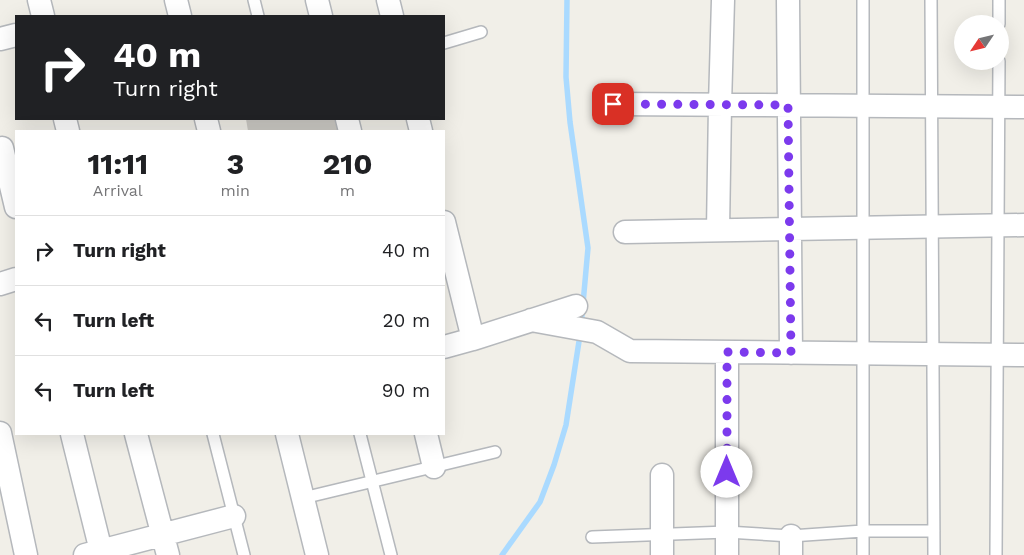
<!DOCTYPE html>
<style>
:root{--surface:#fff;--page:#f6f6f6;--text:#202124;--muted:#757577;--line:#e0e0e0}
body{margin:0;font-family:"Work Sans",sans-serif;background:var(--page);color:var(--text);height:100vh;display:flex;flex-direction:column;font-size:19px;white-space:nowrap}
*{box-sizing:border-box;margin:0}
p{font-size:16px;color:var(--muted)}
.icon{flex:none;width:28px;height:28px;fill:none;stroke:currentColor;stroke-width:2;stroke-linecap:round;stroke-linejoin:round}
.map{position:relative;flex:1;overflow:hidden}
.details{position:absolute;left:15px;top:130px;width:430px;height:305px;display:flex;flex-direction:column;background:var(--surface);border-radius:0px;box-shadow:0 5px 20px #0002}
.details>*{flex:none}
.banner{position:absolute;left:15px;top:15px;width:430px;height:105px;border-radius:0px;box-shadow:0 5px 20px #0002;background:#202124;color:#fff;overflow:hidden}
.needle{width:32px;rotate:235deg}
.fabs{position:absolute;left:954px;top:15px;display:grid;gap:10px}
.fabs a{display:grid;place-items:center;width:55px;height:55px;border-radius:50%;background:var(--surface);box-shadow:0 5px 20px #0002;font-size:25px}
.pin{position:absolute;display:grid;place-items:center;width:42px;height:42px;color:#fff;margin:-21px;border-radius:10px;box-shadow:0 2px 8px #0006}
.me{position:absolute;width:55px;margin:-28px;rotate:0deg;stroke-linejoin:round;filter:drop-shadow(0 0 4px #0008)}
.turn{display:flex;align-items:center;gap:18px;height:105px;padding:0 15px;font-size:22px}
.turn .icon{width:65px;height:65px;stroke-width:2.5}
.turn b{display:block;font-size:35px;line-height:42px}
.eta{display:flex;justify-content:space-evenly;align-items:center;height:85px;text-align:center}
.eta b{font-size:30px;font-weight:700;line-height:35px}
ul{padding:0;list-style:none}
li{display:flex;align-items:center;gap:15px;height:70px;padding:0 15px;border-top:1px solid var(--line)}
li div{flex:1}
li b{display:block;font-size:19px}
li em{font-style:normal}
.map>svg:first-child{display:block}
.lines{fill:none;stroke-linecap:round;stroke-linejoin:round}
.stream{stroke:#aadaff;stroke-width:5.5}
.building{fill:#cccac5}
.lane-casing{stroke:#b5b8bc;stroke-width:14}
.street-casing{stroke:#b5b8bc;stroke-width:25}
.lane{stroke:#fff;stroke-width:11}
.street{stroke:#fff;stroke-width:22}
.route{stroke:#7c3aed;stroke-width:9;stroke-dasharray:0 16.2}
</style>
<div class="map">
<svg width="1024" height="555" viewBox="0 0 1024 555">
<rect width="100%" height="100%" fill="#f1efe8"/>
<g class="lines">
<path class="stream" d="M567,0L566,77L570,122L588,248L581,326
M502,555L540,502L554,465L566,425L580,335"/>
</g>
<path class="building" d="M246,119H339L340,131H248Z"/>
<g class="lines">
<defs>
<path id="lane" d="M254,0L258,16
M931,0L934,555
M999,24V0
M444,43L481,32
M213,434L244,555
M360,434L391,555
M303,498L495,452
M592,537L727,532L791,536L863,531H934
M863,555V0
M996,555L999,61"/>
<path id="street" d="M39,0L43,16
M176,0L180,16
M317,0L321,16
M388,0L392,16
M788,0L791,353
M0,39L16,35
M613,104L1024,107
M65,119L68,131
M206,119L209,131
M347,119L350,131
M418,119L421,131
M2,148L16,207
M444,222L473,339
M718,230L720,105L723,0
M625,232L1024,225
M0,284L16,279
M531,320L597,332L630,351L1024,355
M444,347L473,339L576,306
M0,433L26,555
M72,434L102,555
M136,434L168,555
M287,434L317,555
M426,434L434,467
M85,555L234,516
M662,555V475
M727,555V352
M791,555V536"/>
</defs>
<use href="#lane" class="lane-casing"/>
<use href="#street" class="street-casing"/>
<use href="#lane" class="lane"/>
<use href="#street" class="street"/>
</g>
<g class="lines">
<path class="route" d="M613,104L788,105L791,353L727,352V472"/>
</g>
</svg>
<div class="fabs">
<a><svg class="needle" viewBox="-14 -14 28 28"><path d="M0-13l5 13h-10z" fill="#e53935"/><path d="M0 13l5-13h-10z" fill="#757577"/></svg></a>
</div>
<div class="pin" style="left:613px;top:104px;background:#d93025"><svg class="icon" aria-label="arrive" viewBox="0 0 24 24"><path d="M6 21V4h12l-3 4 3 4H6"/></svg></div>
<svg class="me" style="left:727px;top:472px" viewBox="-20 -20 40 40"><circle r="19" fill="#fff"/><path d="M0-13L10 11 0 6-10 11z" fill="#7c3aed"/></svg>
<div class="banner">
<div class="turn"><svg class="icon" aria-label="right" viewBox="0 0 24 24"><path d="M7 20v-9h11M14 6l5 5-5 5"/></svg><div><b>40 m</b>Turn right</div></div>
</div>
<section class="details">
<div class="eta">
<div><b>11:11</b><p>Arrival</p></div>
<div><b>3</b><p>min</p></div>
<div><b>210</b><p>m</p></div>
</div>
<ul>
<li><svg class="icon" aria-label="right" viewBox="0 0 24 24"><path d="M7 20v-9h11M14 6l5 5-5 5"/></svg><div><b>Turn right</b></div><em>40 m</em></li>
<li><svg class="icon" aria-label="left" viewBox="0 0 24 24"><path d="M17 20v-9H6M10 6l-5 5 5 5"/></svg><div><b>Turn left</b></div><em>20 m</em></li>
<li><svg class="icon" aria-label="left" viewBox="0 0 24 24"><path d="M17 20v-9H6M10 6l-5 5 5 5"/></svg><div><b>Turn left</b></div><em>90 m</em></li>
</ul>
</section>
</div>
